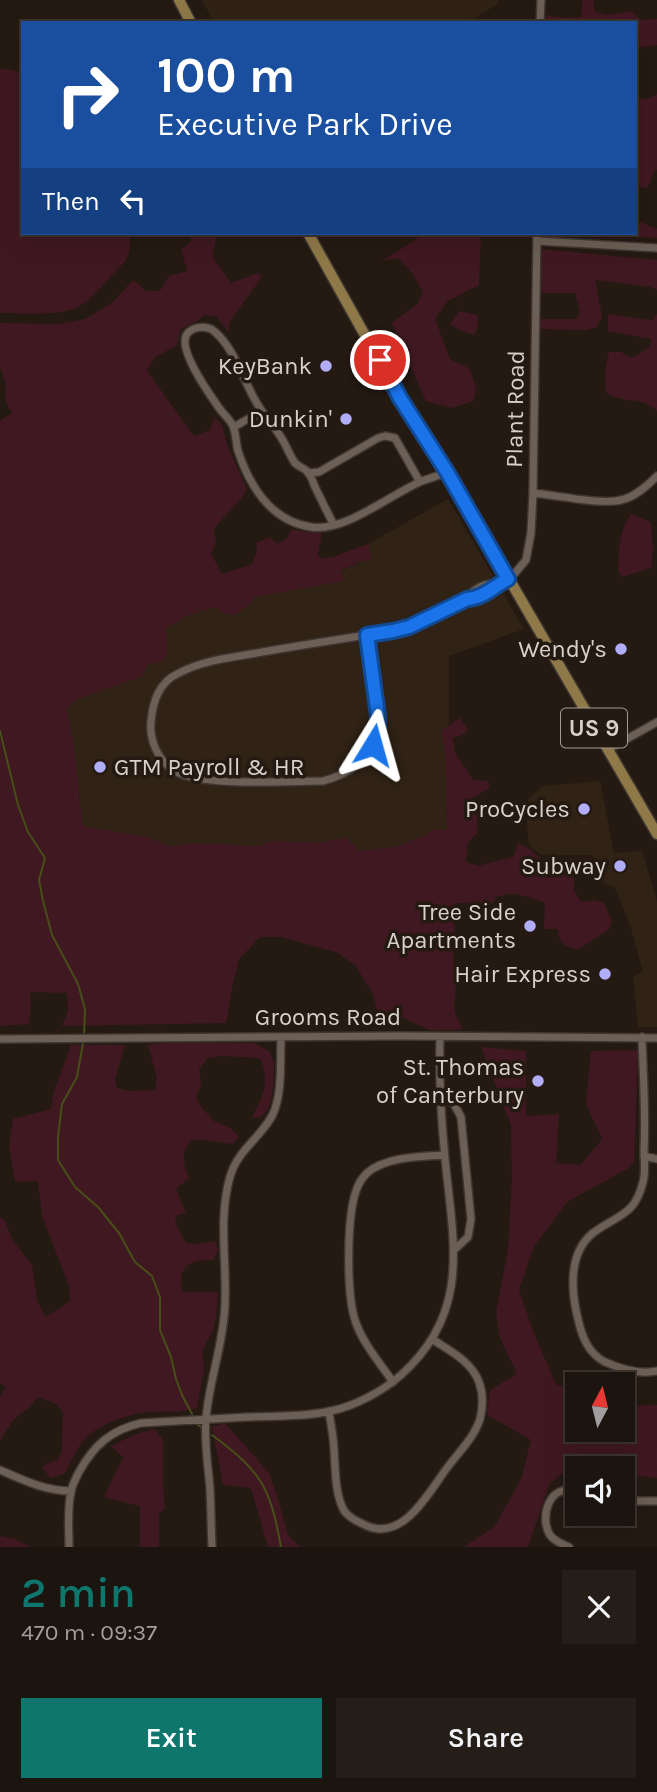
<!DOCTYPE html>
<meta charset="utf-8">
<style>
:root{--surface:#1c140e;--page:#251d17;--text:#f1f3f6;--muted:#a09e9e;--line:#3a332e;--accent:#0f766e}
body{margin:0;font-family:Karla,sans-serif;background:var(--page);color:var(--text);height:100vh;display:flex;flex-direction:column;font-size:26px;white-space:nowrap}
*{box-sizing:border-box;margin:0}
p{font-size:23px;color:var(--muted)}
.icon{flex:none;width:38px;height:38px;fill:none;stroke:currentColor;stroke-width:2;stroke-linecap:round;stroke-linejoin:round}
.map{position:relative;height:1547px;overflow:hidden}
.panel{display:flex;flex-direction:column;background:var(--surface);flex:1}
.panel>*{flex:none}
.hud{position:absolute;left:21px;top:21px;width:616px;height:214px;border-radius:0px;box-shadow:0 7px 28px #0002,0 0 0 2px var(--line);background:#1a4fa0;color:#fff;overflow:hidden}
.needle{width:46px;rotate:7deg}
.fabs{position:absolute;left:565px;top:1372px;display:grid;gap:14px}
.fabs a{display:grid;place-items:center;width:70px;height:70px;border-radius:0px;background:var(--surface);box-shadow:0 7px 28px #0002,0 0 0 2px var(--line);font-size:35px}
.pin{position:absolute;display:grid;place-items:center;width:60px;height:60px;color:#fff;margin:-30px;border:4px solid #fff;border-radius:50%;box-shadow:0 2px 7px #0007}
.me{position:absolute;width:77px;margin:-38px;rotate:8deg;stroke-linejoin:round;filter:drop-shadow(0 0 5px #0008)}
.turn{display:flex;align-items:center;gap:24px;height:147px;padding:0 21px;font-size:32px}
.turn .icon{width:91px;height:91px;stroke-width:2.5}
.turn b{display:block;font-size:49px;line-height:60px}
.then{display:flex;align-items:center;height:66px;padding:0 21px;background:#0003;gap:14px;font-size:26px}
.round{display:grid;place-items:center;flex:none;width:74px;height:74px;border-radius:0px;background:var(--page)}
.summary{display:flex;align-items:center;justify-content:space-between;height:119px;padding:0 21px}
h1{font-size:42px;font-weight:600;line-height:52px;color:var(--accent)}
.action{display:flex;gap:14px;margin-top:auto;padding:14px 21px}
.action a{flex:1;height:80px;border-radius:0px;background:var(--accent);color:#fff;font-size:28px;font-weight:600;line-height:80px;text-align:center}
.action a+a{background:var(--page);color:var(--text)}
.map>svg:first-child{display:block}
.built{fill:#302215}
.green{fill:#401821}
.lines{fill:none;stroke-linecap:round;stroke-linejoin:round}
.stream{stroke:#474e18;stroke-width:2}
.minor-casing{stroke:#3e3631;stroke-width:10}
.major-casing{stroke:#3e3631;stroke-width:13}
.minor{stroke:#6c5f55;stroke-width:7}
.major{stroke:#8f7948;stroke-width:10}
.route-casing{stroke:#114b97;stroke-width:18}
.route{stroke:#1a73e8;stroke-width:12}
.poi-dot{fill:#b2adf9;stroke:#251a12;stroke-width:2.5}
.labels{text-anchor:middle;stroke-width:7;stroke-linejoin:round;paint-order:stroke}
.shield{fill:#251a12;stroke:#a29a94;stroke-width:2}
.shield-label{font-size:23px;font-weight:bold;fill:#d8d1cb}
.poi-label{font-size:24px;fill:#d8d1cb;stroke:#251a12;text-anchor:end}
.street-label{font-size:24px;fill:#d8d1cb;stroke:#251a12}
</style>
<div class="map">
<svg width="657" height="1547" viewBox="0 0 657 1547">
<rect width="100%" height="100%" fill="#251a12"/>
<path class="built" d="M202,0H498V4L468,22L465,18L456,23H214Z
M448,499L524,629L449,656V726L441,731L445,751L447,831L435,829L424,836L395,847L359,851L331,842L317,843L272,841L260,846L189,843L174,847L147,837L83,826L73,740L67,710L75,700L100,690L147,664L161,662L166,628L189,615L217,607L249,605L255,597L344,581L340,572L362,561L372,560L368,544Z
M600,781L614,853L642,851L657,901V1027H638L633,976L643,972L630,925L615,888L602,882L593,855H542L529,846L527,823L529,797L544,786Z"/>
<path class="green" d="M583,0H593L595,12L609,15L631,11L641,20L657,19V45L635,48V23H545L546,15L563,18L581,17Z
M0,69L23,72V233H129L130,234C131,259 127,259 111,276C101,287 90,302 76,308C59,316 20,313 0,313Z
M657,94V170L654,171L648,188L635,186V98L647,99Z
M635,220L657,229V238L585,234V233H635Z
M192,233H216V240L212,256L231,283L258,273L262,277L230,321L228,332L216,316L204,315L197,321L181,329L177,345L154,358L147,371L194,436L210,430L214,417L222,425L228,447L247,490C238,505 225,514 214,529L216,543L211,554L222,574L252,564L257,550L256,543L270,537L278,544L288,537L291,529L306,532L322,531L318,556L321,559L336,556L368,544L372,560L361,561L340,571L344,581L255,597L249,605L234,615L223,613L216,607L189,615L166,628L167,654L161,662L147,664L143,676L75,700L67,710L73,740L83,826L147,837L174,847L189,843L260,846L272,841L317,843L347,838L359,851L395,847L424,836L435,829L447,830L445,751L441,731L460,718L468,730L462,735L453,738L455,753L473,780L488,781L490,788L474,797L468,807L477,816V833L468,843L466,862L478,866L513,857L518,843L531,850L542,860L589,858L591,871L574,875V891L581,902L595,900L605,904L612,923L608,930L579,949C563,946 561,945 557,929H544L545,903C540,900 521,895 515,894C509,893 501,896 496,897L493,903H456L450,908L451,919L455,927L452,942L456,986L454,1006L455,1013L462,1028L458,1030H429L403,1018H388L379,1014L372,992L355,965L336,952L280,937H260L239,959L233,983L226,1023L62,1026L68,1011L67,993L30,992L31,1008L28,1024L0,1026V421L12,413L5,399L6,384L0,366V323L58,324L85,319L112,303L133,280L146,291H160L169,276L187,271L181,248L190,243Z
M417,233H477L481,237L479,285L448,301L435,319L450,359L470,369L476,389L473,401L452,408L426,401L392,323L417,304L423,292L412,273L398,258L382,261L418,238Z
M540,249L657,260V290L651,287L595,280L602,316L597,327L586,330L540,329V319H575L580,313L575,293H540Z
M459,311L477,315L478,327L474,335L460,330L450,324Z
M608,314L652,320L657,314V411C641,395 623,405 606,392L605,372L609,352H621L630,358L641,353L650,346L651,339L608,331Z
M631,514L651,522L653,550L651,568L622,577L618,572C619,552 619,530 631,514Z
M175,1042L255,1043L270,1052L274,1063L273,1090L269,1107L261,1117L253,1118C254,1111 257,1108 260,1102C266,1088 268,1070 259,1058L222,1056L208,1058L199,1069L201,1085L196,1097L202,1108L214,1121L231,1128L239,1137L233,1144C218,1143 205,1139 191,1140C180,1155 183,1162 189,1178L176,1189L186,1213L175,1216L177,1226L186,1243L199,1244L216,1241L218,1251L213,1260C189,1260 177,1266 182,1292H218L216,1317L213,1331L202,1351L204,1369L197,1408C180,1414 165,1410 148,1412C126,1415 98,1424 83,1441C76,1450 70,1464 64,1474L51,1478L42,1468L48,1463L58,1460L62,1450L63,1412L56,1404L38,1397L31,1406L13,1420L0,1441V1396L6,1387L0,1384V1217L5,1221L13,1241L32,1265L37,1301L46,1317L70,1301L69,1286L42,1216L38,1181L15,1182L9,1146L13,1119L51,1109L54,1091L71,1045H125L115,1079L117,1088L129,1091L155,1090L157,1078L148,1045Z
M481,1047L526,1051V1116L559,1114L556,1163L581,1165L602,1139L586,1104L591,1051L638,1050L634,1162L627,1169L567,1202L534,1246L519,1290L533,1331L556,1384L577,1393L578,1430H623V1406L657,1405V1478L623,1474V1468H578L577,1470H566L549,1485L528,1547H464L495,1526L522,1477L531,1440L487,1415L490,1390L517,1374L500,1338L496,1312L508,1250L512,1180L511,1125Z
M225,1423L269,1473L278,1499L288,1535L300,1547H268L251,1488L223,1485L212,1427Z
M154,1429L163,1439V1486L165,1509L159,1513V1547H140V1506L104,1497L123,1457L111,1446L136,1434Z
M0,1536L15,1539L30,1547H0Z"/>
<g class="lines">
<path class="stream" d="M0,731L18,805L28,832L45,858L39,880L43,901L52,935L78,984L85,1009L84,1037
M83,1043L77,1077L62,1104L58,1137V1160L75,1187L98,1207L119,1233L135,1262L152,1276L160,1297V1330L171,1357L176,1379L182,1395L192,1414
M198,1425L201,1427
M212,1435C262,1472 270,1487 281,1547"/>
<defs>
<path id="minor" d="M540,23L541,0
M537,241L657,248
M234,427L253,416L265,415
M308,473L319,472L378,438L385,436L395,438L420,482
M533,493C555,495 601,505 621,500C635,497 647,486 657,476
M334,525C327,512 321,499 315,487C313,482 311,476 308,472C304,468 299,467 295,463C290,456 287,447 282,439C275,427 265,417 258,405C244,383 235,349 215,332C208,325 193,326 187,334C177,348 208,392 217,405C221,412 229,418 233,426C236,433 236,443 238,451C250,487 271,521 311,527C344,533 391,494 422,481C430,478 438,476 447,472
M467,599C473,589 485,582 497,584
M367,635L378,716C378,753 357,772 323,781C289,781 201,787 175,771C158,761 149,740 151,721C153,701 159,682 179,673C201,661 227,658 251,654C290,647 328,641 367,635Z
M367,635L409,627L467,599L475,598L492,591L497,584L515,573L526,560L531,533L533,493L537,233
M607,750L657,722
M642,1037C643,1075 646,1112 644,1150C644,1160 646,1172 643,1182C635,1216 617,1215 593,1233C568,1253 571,1291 578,1319C582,1337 588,1353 605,1362C621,1369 640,1375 657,1371
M0,1039L398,1036L657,1038
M440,1095L454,1104L461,1117L471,1219L468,1237L454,1250
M644,1156L657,1159
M393,1382C380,1363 364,1345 356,1323C346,1296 346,1212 358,1186C360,1181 363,1177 367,1173C387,1156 420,1157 444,1155
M329,1411C330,1420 332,1429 333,1438C336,1459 333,1494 345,1512C350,1518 356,1521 363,1524C402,1545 428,1493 447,1468C458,1453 474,1438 480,1419C483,1407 483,1393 479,1382C471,1361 450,1351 432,1339
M0,1470C23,1480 45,1491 71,1491
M623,1501H657
M69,1547C69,1529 67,1510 71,1492C72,1485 76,1478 79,1472C94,1445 111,1430 141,1423C176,1421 211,1419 247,1417C275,1416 303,1417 331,1411C355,1406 383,1391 401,1375C472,1312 453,1241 445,1158C441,1118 439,1077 440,1037
M212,1547C211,1528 211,1508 210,1488C208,1466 204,1442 206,1419C209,1380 224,1343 225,1304C227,1262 218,1218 230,1177C237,1151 260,1138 272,1116C283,1095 280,1060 281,1037
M569,1547C562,1544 554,1541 550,1535C539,1518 549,1481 578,1492"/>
<path id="major" d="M179,0L191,23
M308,233L400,398L447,472L657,834"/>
</defs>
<use href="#minor" class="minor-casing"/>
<use href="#major" class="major-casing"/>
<use href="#minor" class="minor"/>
<use href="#major" class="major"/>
</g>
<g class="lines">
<defs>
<path id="route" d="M373,745L378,727V716L367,635L393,631L409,627L467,599C484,598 494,586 508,579L447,472L400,398L380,360"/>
</defs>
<use href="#route" class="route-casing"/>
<use href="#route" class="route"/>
</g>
<g class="poi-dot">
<circle cx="326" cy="366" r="7"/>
<circle cx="346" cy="419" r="7"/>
<circle cx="621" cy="649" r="7"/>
<circle cx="100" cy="767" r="7"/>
<circle cx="584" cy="809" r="7"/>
<circle cx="620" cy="866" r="7"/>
<circle cx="530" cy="926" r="7"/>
<circle cx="605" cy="974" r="7"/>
<circle cx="538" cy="1081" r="7"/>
</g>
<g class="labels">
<rect class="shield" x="561" y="708.5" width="66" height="39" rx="5"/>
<g class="shield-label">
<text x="594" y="736">US 9</text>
</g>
<g class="poi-label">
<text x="312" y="374">KeyBank</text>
<text x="332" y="427">Dunkin'</text>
<text x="607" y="657">Wendy's</text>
<text x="114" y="775" text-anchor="start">GTM Payroll &amp; HR</text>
<text x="570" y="817">ProCycles</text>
<text x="606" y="874">Subway</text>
<text x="516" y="920">Tree Side<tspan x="516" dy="28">Apartments</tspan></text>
<text x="591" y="982">Hair Express</text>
<text x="524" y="1075">St. Thomas<tspan x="524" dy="28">of Canterbury</tspan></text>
</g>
<g class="street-label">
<text transform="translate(515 409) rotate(-89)" y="8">Plant Road</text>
<text x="328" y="1025">Grooms Road</text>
</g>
</g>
</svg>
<div class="fabs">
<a><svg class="needle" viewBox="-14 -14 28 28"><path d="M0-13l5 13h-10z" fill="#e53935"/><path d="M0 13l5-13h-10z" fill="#a09e9e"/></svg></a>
<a><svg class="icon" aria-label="sound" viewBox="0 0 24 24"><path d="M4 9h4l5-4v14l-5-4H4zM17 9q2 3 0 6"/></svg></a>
</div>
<div class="pin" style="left:380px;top:360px;background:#d93025"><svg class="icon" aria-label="arrive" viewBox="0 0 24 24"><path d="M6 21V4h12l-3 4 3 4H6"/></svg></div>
<svg class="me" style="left:373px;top:745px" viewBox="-20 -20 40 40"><path d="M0-17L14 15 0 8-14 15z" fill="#1a73e8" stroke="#fff" stroke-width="4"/></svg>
<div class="hud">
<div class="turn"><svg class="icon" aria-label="right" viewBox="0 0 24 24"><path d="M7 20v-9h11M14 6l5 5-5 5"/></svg><div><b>100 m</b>Executive Park Drive</div></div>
<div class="then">Then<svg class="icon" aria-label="left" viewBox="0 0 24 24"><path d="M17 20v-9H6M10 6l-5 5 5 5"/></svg></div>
</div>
</div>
<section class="panel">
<div class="summary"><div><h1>2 min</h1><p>470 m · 09:37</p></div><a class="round"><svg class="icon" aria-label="close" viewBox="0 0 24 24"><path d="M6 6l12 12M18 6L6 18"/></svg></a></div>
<div class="action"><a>Exit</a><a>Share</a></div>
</section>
